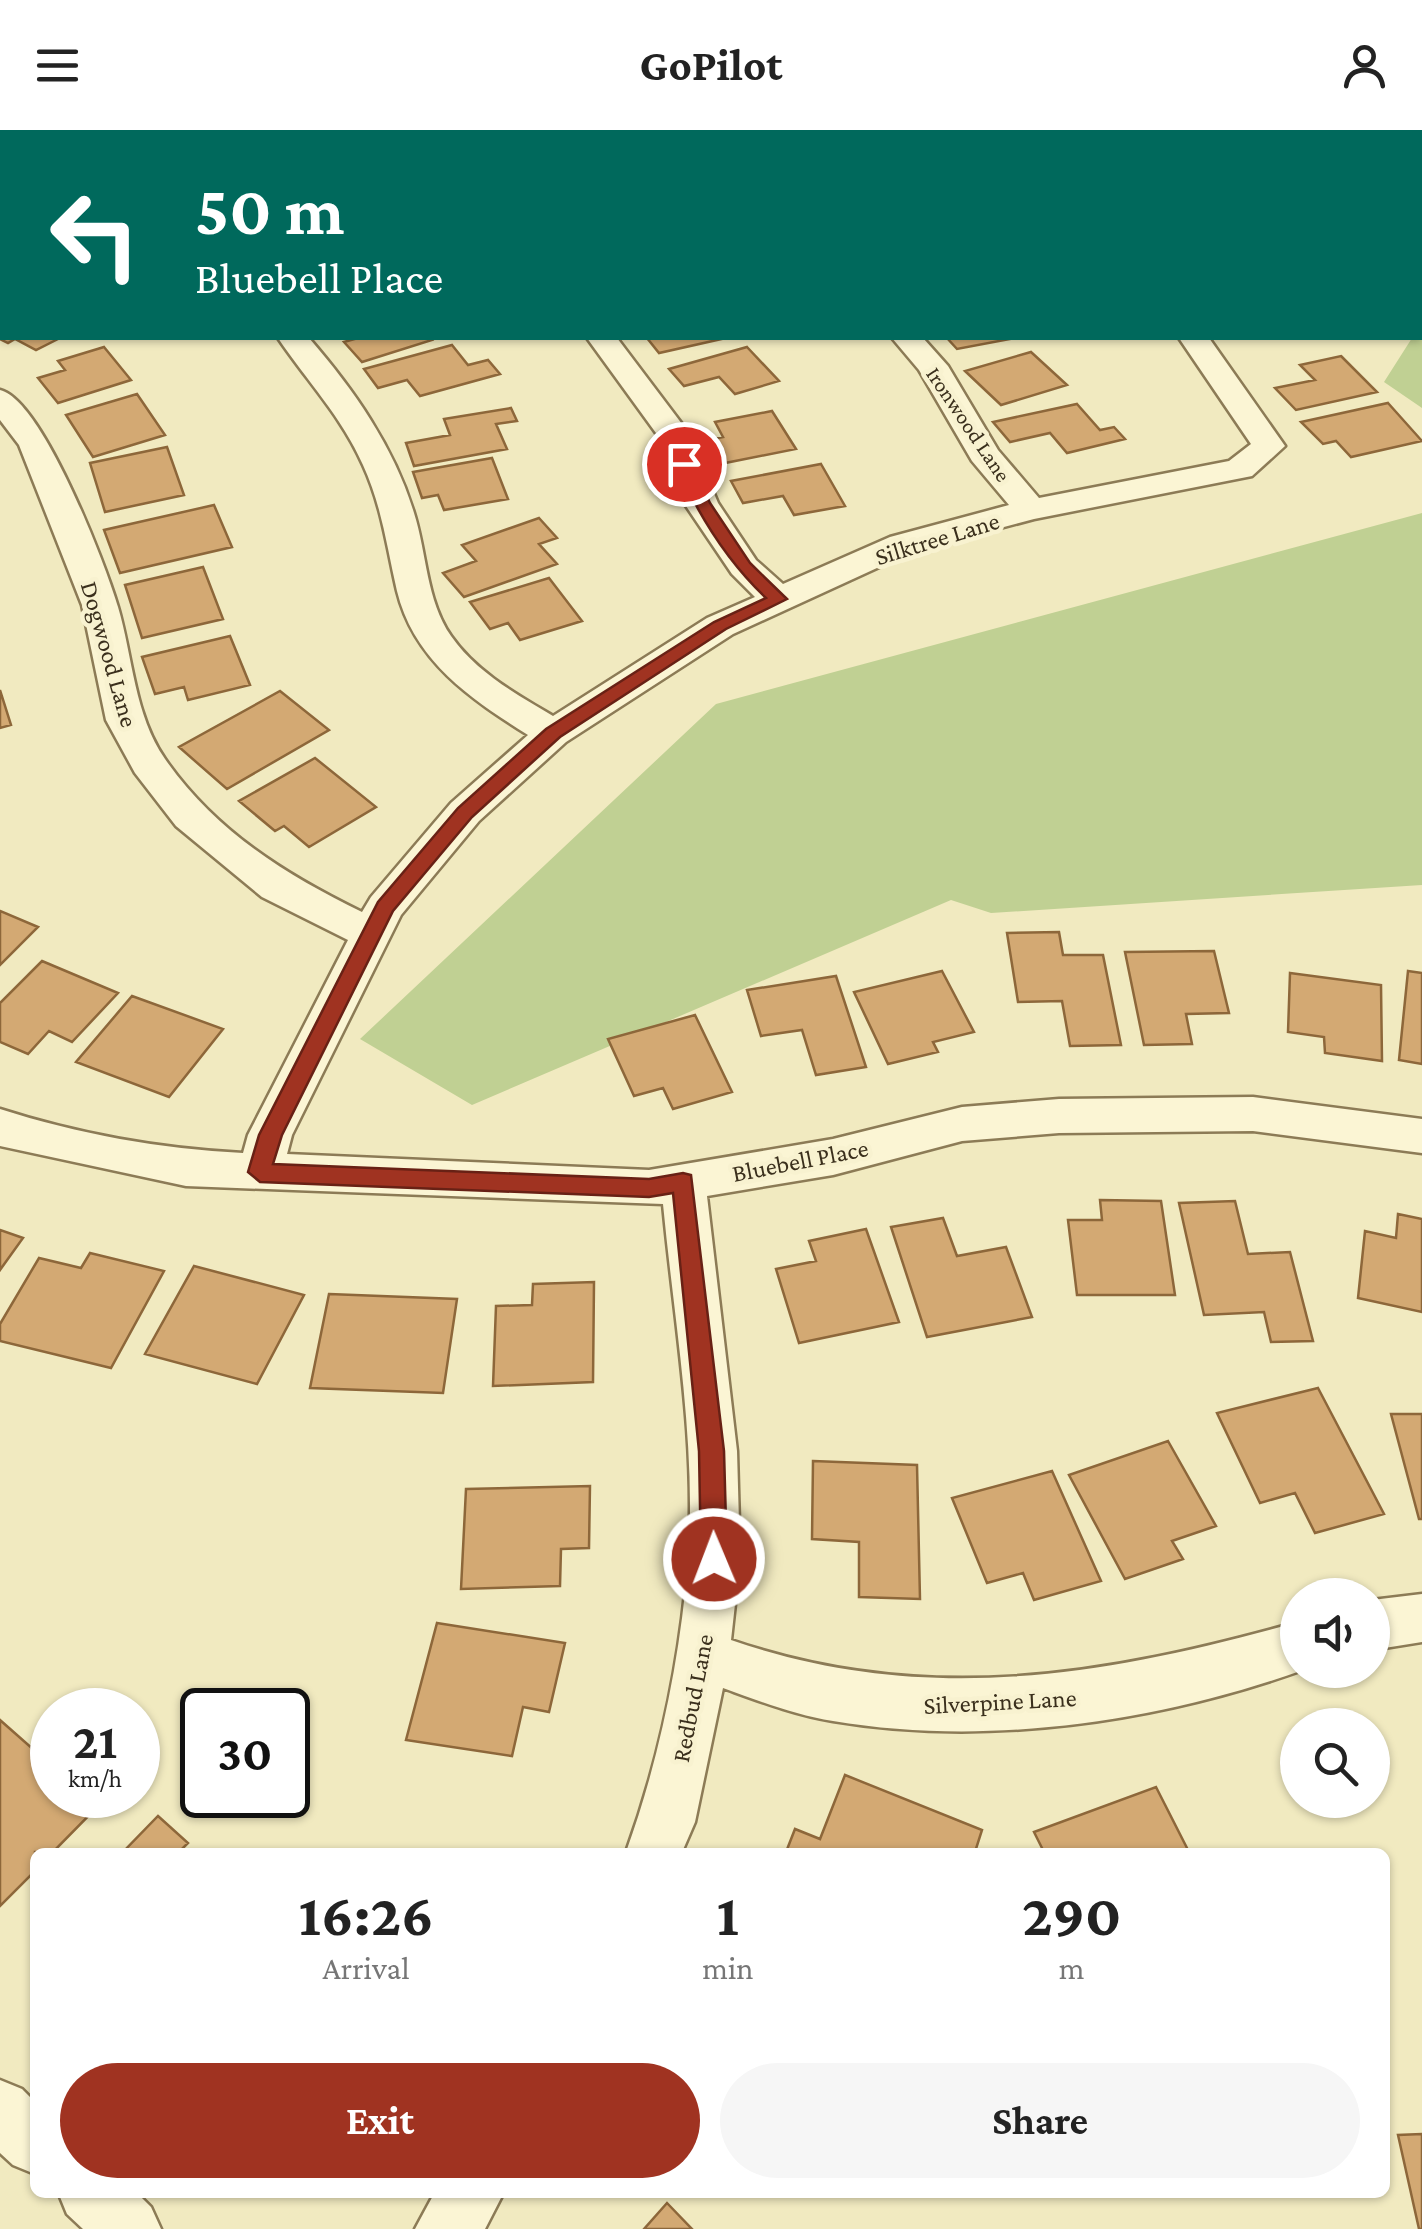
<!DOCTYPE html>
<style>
:root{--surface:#fff;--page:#f6f6f6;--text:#222;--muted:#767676;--accent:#a03321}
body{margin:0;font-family:"Crimson Pro",serif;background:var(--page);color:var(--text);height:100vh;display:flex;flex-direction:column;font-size:38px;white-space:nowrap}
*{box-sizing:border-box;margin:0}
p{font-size:32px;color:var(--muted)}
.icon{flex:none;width:55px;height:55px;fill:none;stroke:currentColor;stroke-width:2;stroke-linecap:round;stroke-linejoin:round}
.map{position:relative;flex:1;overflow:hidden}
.side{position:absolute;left:30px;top:1718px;width:1360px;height:350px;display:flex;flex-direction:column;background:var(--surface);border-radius:15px;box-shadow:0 2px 8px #0004}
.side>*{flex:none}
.hud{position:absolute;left:0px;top:0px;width:1422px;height:210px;box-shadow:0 2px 8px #0004;background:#00695c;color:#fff;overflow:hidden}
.fabs{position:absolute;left:1280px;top:1448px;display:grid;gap:20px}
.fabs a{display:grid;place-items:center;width:110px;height:110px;border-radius:50%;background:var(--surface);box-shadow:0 2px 8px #0004;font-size:50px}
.speed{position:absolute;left:30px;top:1558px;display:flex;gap:20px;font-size:50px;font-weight:700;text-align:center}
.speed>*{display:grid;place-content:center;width:130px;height:130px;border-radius:50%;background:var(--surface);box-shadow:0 2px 8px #0004;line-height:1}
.speed small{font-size:25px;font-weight:400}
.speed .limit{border:5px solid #111;border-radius:15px;background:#fff;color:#111}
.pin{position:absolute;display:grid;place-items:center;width:85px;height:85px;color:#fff;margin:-42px;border:5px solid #fff;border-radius:50%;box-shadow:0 2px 10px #0007}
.me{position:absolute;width:110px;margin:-55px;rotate:359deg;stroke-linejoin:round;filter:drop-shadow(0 0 8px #0008)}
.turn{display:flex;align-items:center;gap:35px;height:210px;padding:0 30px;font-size:45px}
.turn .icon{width:130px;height:130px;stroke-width:2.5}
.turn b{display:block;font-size:70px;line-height:85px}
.eta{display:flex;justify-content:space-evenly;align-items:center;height:170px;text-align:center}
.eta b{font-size:60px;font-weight:700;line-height:70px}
.button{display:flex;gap:20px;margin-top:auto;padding:20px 30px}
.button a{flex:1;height:115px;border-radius:60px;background:var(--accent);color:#fff;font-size:40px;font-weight:700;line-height:115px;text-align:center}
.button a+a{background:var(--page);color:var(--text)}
header{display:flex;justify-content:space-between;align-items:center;height:130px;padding:0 30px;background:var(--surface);font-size:45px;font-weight:700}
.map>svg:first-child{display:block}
.green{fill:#c0d093}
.building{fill:#d3a973;stroke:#8d673a;stroke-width:2.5}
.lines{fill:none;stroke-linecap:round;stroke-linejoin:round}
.street-casing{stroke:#8c7b56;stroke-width:5}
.street{fill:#fbf5d4;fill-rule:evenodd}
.route{fill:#a03321;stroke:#682115;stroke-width:2.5}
.labels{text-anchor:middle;stroke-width:9;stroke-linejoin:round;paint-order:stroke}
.far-street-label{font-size:22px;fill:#3a2f1c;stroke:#f8f2d0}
.street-label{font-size:25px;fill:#3a2f1c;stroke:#f8f2d0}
</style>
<header><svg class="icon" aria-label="menu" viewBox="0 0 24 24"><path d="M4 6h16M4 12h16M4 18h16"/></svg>GoPilot<svg class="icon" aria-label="person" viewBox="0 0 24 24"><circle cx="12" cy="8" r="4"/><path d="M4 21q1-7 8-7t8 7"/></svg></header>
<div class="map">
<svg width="1422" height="2099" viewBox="0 0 1422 2099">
<rect width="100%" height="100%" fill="#f1eac0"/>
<path class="green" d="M1422,192V278L1384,252L1412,208H1420Z
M1422,383V755L991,783L951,770L472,975L360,909L716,574Z"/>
<path class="building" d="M2,183V208H60L36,220L15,209L8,213L0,209Z
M358,208H430L432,210L362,232L344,212Z
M647,208H726L659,223Z
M947,208H1015L957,219Z
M452,215L468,235L488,230L500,244L420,266L407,250L378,258L364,239Z
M104,217L131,250L58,273L38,248L65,240L58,231Z
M747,217L779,251L735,264L719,247L684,256L669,239Z
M1031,222L1067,255L1001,275L965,241Z
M1341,226L1377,262L1296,280L1275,258L1315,250L1300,235Z
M137,264L165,305L93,327L66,285Z
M1388,273L1422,311L1351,327L1336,311L1323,314L1301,292Z
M1077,274L1100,300L1114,297L1125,309L1067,323L1050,303L1010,312L993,292Z
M511,278L517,291L496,294L507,319L414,336L406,313L450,305L444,289Z
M772,281L796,319L720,334L706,310L723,307L715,292Z
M167,317L184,365L105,382L90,333Z
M492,328L508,369L444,380L438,365L422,368L413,342Z
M821,334L845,376L794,385L783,366L743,373L731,351Z
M214,375L232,417L120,443L104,400Z
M539,388L557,408L539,414L557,434L464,467L443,443L476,431L462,415Z
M203,437L223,489L142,508L125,455Z
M549,448L582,491L520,510L508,493L490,499L470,472Z
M230,506L250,555L188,570L184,557L155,564L142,527Z
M0,560L11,595L0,598Z
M280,561L329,600L227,659L179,617Z
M315,628L376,677L309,717L284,696L275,701L239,671Z
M0,781L38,797L0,835Z
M1059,802L1063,825H1103L1121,915L1070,916L1062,871L1018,872L1007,803Z
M1214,821L1229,883L1186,884L1192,914L1144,915L1125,822Z
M42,831L118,863L72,912L49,901L28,924L0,912V873Z
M942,841L974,902L933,912L938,922L888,934L854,862Z
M1408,841L1422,843V934L1399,930Z
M1290,843L1381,855L1382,931L1325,923L1324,907L1288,902Z
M836,846L866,937L816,945L802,900L761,906L747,860Z
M132,866L223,899L169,967L76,932Z
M695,885L732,962L673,979L663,958L634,966L608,909Z
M1100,1070L1161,1071L1175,1165H1077L1068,1090H1102Z
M1235,1071L1248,1124L1290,1122L1313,1211L1271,1212L1264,1182L1204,1185L1179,1073Z
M1398,1084L1422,1089V1182L1358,1168L1365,1101L1396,1108Z
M943,1088L957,1126L1006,1117L1032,1187L927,1207L891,1097Z
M866,1099L899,1192L799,1213L776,1139L816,1131L809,1111Z
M0,1100L23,1108L0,1140Z
M90,1123L164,1141L111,1238L0,1211V1194L39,1128L81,1138Z
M194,1136L304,1165L257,1254L145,1224Z
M594,1152L593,1252L493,1256L496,1176L532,1175L533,1154Z
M329,1164L457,1169L443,1263L310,1258Z
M1318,1258L1384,1384L1315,1403L1295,1363L1260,1373L1217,1283Z
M1391,1284H1422V1389H1419Z
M1168,1311L1216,1396L1172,1411L1183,1429L1125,1449L1069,1345Z
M813,1331L917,1335L920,1469L859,1467V1412L812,1409Z
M1052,1341L1101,1451L1034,1470L1023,1443L987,1453L952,1368Z
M590,1356L589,1418L561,1419L560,1456L461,1459L466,1359Z
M437,1493L565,1513L549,1582L523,1577L512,1626L406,1610Z
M0,1590L43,1628L52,1618V1665H109L53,1722H35V1741L0,1776Z
M845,1645L982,1700L975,1722H786L795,1699L820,1709Z
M1156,1657L1189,1722H1044L1034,1702Z
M158,1686L188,1713L179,1722H123Z
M1422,2004V2099H1419L1398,2005Z
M667,2073L692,2099H644Z"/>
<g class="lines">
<defs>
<path id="street" d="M307,0H337L338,2H308Z
M636,0H665L666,2H637Z
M938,0H968L969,2H939Z
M278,208H309C354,260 394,317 414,383C427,424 426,470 451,506C476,542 516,564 553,586L707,488L755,467L732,444L684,373L656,303L587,208H617L688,302L718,373L756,430L783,454L890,407L1009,375L972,331L919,240L892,208H923L948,236L998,320L1039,368L1229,331L1251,314L1179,208H1209L1285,316L1252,346L1034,389L914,421L733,504L566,612L479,691L401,785L292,1005L287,1024L649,1040L833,1009L962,977L1059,969L1253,967L1422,989V1023L1253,1001L1059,1003L962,1011L833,1045L707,1066L737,1321L740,1429L731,1510C925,1577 1105,1546 1298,1492V1540H1303C1157,1592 987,1617 833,1591C795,1585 759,1571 723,1558L695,1692L682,1722H626C659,1631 680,1530 688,1432C697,1314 674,1191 663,1074L186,1056L0,1016V979C78,1004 161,1019 243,1023L248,1005L348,810L262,767L176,696L135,643L106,590L82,475L19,315L0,290V260C42,270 105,433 118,477C133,528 134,584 165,629C215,701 286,745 362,782L371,767L451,673L528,605C471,569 414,531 397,461C387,418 382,376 363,335C342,287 307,251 278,208Z
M1422,1464V1512L1372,1520V1470Z
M0,1950L22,1959L35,1972V2044L13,2035L0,2023Z
M58,2062H136L151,2077L161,2099H83L67,2084Z
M435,2062H504L485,2099H415Z"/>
</defs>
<use href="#street" class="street-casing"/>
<use href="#street" class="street"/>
</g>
<path class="route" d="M679,330H690L710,373L750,433L787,469L726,499L560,607L472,687L393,781L282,1005L273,1034L649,1049L683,1043L691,1045L724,1321L727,1429L723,1437L714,1441L705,1437L701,1429L699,1321L673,1063L649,1067L260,1052L248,1042L259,1005L378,772L458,678L546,599L714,492L766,468C726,430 698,385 676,334Z"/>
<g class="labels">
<g class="far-street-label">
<text transform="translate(969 294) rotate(56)" y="8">Ironwood Lane</text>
</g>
<g class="street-label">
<text transform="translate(937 408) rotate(-17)" y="9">Silktree Lane</text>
<text transform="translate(110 524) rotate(74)" y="9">Dogwood Lane</text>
<text transform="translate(800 1030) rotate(-11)" y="9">Bluebell Place</text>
<text transform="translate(692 1568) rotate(-79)" y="9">Redbud Lane</text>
<text transform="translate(1000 1571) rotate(-3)" y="9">Silverpine Lane</text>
</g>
</g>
</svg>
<div class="fabs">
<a><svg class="icon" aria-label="sound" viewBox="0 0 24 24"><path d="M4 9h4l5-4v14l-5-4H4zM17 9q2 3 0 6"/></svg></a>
<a><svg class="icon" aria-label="search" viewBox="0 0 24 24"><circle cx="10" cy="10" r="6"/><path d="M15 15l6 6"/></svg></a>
</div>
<div class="speed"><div>21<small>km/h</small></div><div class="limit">30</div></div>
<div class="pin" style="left:684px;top:334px;background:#d93025"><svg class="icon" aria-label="arrive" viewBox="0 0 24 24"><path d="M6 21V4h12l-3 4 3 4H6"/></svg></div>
<svg class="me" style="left:714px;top:1429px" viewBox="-20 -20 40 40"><circle r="17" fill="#a03321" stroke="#fff" stroke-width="3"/><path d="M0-11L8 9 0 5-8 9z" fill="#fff"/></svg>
<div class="hud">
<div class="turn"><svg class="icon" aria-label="left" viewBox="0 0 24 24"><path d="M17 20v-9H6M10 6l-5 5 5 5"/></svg><div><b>50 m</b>Bluebell Place</div></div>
</div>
<section class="side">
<div class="eta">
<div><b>16:26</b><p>Arrival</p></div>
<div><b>1</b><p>min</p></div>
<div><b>290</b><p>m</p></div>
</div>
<div class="button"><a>Exit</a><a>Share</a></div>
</section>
</div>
